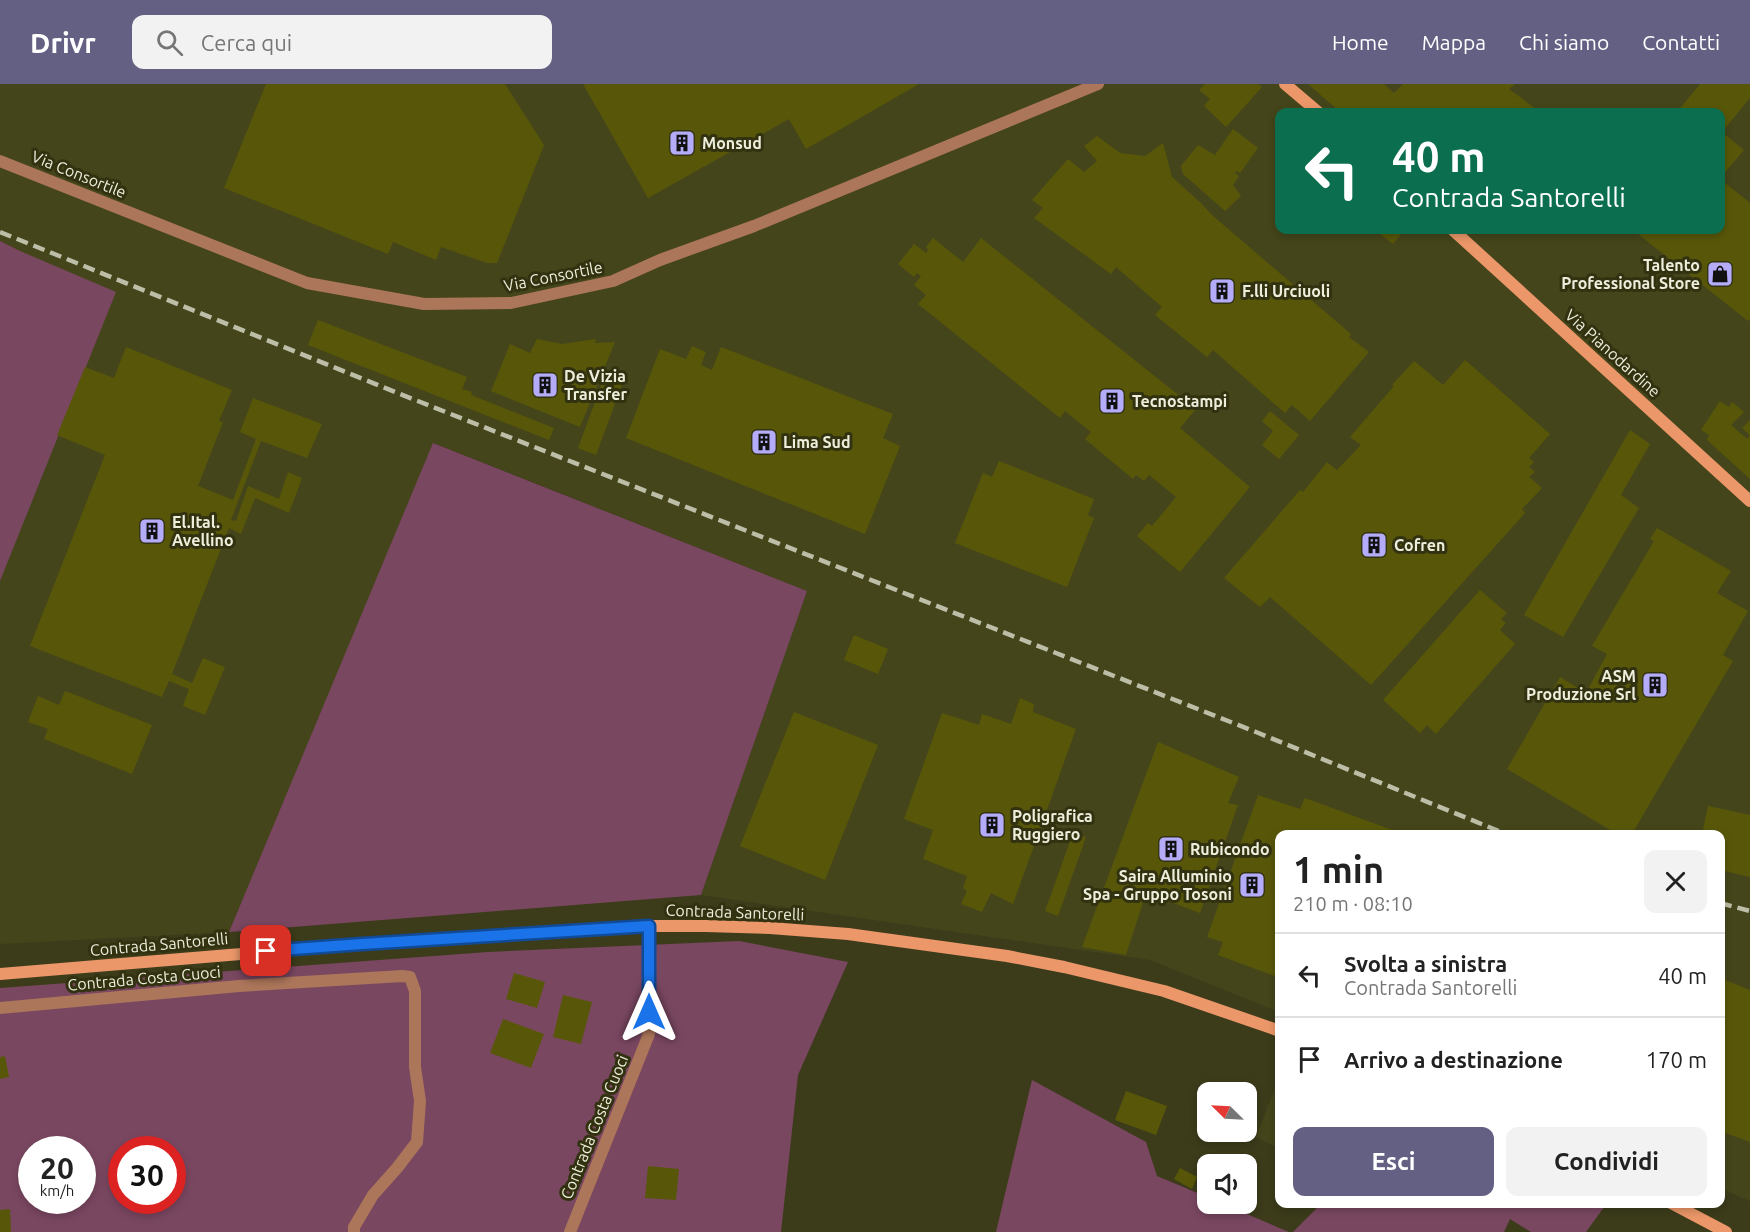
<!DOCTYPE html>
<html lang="it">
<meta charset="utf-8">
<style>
:root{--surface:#fff;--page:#f2f2f2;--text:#222;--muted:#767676;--line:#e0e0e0;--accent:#646083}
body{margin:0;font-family:Ubuntu,sans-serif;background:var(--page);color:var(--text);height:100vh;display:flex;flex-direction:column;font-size:22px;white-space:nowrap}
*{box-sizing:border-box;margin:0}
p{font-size:20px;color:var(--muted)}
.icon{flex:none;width:33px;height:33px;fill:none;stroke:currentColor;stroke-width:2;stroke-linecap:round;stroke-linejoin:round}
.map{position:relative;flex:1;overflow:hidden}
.panel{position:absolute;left:1275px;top:746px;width:450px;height:378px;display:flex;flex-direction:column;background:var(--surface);border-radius:12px;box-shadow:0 3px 9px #0003}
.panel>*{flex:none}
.top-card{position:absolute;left:1275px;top:24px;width:450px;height:126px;border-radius:12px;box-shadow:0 3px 9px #0003;background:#0b6e4f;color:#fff;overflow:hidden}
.needle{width:39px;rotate:294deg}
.buttons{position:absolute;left:1197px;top:998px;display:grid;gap:12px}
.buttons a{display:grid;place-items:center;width:60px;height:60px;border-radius:12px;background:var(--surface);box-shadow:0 3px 9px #0003;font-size:30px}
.speed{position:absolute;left:18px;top:1052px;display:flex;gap:12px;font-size:30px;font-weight:700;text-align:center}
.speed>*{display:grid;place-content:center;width:78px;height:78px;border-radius:50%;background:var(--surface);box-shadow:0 3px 9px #0003;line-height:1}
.speed small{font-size:15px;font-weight:400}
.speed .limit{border:9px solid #d22;background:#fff;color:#111}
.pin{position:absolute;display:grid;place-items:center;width:51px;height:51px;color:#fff;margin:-26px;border-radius:12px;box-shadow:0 3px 9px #0006}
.me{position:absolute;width:66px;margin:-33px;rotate:0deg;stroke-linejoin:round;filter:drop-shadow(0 0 4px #0008)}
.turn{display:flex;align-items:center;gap:21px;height:126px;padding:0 18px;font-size:27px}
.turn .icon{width:78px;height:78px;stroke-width:2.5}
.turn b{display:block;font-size:42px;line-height:51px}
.round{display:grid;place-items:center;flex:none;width:63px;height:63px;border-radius:12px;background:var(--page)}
.head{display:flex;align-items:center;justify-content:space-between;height:102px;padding:0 18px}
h1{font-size:36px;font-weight:600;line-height:45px}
.cta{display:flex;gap:12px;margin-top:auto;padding:12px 18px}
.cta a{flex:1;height:69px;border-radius:12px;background:var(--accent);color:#fff;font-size:24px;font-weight:600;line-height:69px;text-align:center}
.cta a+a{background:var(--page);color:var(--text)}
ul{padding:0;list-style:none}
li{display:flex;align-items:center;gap:18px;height:84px;padding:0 18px;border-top:2px solid var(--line)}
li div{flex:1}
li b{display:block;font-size:22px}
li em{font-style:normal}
header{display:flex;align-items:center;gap:36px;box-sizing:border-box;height:84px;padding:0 30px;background:var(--accent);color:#fff}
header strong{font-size:28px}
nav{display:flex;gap:33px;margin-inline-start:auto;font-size:21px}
.search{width:420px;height:54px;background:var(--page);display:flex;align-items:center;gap:15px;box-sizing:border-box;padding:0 21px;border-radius:12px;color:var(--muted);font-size:22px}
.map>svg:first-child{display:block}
.built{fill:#45451b;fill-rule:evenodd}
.green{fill:#7a4761;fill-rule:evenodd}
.building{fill:#585709}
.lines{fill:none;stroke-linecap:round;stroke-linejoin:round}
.street{stroke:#ac765a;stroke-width:12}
.secondary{stroke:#ec9769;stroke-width:12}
.rail{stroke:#bdbea7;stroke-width:4.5;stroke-dasharray:12 6;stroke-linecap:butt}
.route-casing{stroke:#114b97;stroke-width:15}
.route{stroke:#1a73e8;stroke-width:10}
.labels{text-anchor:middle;stroke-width:6;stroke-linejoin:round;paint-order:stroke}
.poi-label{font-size:16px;font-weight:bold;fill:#edeedb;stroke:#323211;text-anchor:start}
.street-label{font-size:16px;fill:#edeedb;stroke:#323211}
</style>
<header>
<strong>Drivr</strong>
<div class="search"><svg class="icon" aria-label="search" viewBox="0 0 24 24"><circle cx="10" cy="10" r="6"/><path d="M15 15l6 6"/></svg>Cerca qui</div>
<nav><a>Home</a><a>Mappa</a><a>Chi siamo</a><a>Contatti</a></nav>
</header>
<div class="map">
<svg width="1750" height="1148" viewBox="0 0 1750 1148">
<rect width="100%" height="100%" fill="#3c3c1b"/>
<path class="built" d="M0,0H1750V1117L1721,1105L1720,750H1280L1279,928L1150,876L701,811L807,507L434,359L229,848L0,860ZM1280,28H1720V146H1280Z
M1279,994V1064L1256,1053Z"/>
<path class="green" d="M0,157L20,167L116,208L0,497Z
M433,359L807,507L701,811L229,848Z
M739,857L848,878L798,991L781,1148H0V904L488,868ZM32,1065H82V1116H32ZM122,1065H172V1116H122Z
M1032,996L1146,1058L1157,1092L1207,1113L1208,1119H1221L1289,1148H996Z
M1322,1119H1607L1586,1148H1531L1510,1135L1504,1148H1293Z"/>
<path class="building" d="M266,0H505L544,61L497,179H487L441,163L436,176L393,158L388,170L224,104Z
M583,0H919L806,65L789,35L648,114Z
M1205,0H1258L1262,3L1226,43L1204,22L1210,15L1199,6Z
M1308,0H1384L1394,9L1403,0H1515L1509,5L1540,28H1340Z
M1700,0H1750V14L1722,48L1744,66L1720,94V28H1677Z
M1233,45L1258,64L1240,89L1237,87L1235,89L1239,92L1233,101L1241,112L1225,127L1183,90L1181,82L1198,61L1215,71Z
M1097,52L1120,69L1145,72L1163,59L1172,93L1201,119L1213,132L1351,250L1349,253L1369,268L1310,337L1292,321L1285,329L1213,266L1207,273L1155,231L1162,223L1116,183L1111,190L1034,134L1043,124L1032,116L1068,75L1084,88L1097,77L1084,62Z
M1720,95L1750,119V235L1748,237L1633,146H1720Z
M1375,146H1405L1393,160Z
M933,154L963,178L981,154L1196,325L1180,344L1250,403L1180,488L1137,452L1148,439L1152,442L1176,413L1149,391L1144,397L1136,391L1133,395L1085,355L1091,348L1065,327L1060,334L918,220L926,211L914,201L921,192L917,189L914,193L898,180L914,160L926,169L928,166L926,163Z
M318,236L467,293L462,305L472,308L471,311L554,344L549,356L308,261Z
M537,255L562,260L596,255L595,259L615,258L580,343L491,307L510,260L530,269Z
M692,262L706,268L701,281L712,286L721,263L893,330L883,354L900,362L865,450L626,354L660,265L686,275Z
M126,263L232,306L219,337L223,338L198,402L233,416L256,355L240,348L253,314L322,340L307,374L261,357L231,436L236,437L248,402L279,415L288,388L302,394L289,429L255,414L241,450L229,444L172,590L192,599L203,574L225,583L205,631L183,622L189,605L169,597L162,613L30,562L105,371L57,351L85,283L114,294Z
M1465,276L1550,350L1529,374L1534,378L1529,383L1535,388L1529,393L1542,404L1522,425L1525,429L1371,601L1270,513L1260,523L1224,494L1300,406L1303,408L1327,378L1337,386L1361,361L1350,353L1394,302L1392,301L1414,277L1443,301Z
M605,291L623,298L596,371L578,364Z
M1720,317L1729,323L1732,318L1744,328L1731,341L1747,355L1750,351V395L1707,356L1709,351L1701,346Z
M1270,327L1299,351L1279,375L1262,361L1273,347L1262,337Z
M1750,336V351L1742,344Z
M1630,346L1650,360L1621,411L1639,424L1563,553L1524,531Z
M999,377L1094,415L1088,431L1094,434L1067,503L955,459L983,389L992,393Z
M1657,444L1731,487L1717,509L1748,527L1723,571L1733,577L1632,750H1617L1507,685L1560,593L1586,609L1607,570L1592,562L1654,457L1650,455Z
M1480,506L1507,529L1501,535L1506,539L1500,546L1515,560L1436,650L1427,641L1420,649L1383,616Z
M854,551L888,565L878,590L844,576Z
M65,607L152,641L132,690L44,655L48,645L28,638L38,612L59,621Z
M1020,614L1034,620L1033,628L1076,645L1013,820L991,809L982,828L961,820L967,807L963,804L967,792L923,775L933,746L904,735L942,629L979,641L982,630L1011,640Z
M794,628L878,661L825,796L740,762Z
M1158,658L1239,693L1228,719L1238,721L1200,829L1146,809L1126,871L1082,863Z
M1258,711L1300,725L1305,714L1403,750H1280V894L1218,871L1223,858L1207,853Z
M1708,722L1750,731V793L1720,786V750H1702Z
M1073,749L1086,753L1058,832L1045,827Z
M514,889L545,898L537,924L506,915Z
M1720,894L1750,906V1058L1720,1047Z
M563,911L592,918L581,960L553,953Z
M503,935L544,950L531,984L490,969Z
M5,972L9,993L0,995V973Z
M1126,1007L1167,1022L1156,1051L1115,1036Z
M648,1082L679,1085L676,1116L645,1114Z
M1180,1084L1197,1093L1192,1105L1174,1095Z
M10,1125L11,1148H0V1126Z"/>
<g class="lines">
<path class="street" d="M0,77L307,199L424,220L511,219L613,197L660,176L754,142L1098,0
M0,924L239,902L402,892L410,893L415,907V983L420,1017L417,1058L397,1084L373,1111L354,1143V1148
M570,1148L649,950V842"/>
<path class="secondary" d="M1285,0L1318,28
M1453,146L1750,417
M0,890L362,860L649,842H706L770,844L848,850L1007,872L1064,883L1164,907L1280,947
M1671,1119L1726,1148"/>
<path class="rail" d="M0,148L395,308L1256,648L1506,750
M1720,819L1750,827"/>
</g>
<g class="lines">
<defs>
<path id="route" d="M266,867L362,860L649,842V928"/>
</defs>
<use href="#route" class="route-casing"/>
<use href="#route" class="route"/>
</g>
<defs>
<symbol id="building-square" viewBox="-11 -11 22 22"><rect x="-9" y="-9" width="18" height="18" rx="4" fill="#b4acf9" stroke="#323211"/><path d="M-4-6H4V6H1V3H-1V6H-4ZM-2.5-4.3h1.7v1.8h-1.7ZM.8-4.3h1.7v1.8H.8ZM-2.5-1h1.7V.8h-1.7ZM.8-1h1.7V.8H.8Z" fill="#111"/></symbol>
<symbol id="shop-square" viewBox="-11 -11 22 22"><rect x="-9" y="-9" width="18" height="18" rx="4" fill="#b4acf9" stroke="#323211"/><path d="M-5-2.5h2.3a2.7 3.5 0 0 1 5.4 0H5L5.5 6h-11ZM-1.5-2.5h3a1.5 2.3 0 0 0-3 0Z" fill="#111"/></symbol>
</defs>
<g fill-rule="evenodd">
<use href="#building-square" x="667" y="44" width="30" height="30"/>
<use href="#shop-square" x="1705" y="175" width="30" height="30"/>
<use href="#building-square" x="1207" y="192" width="30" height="30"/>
<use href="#building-square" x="530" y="286" width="30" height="30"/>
<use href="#building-square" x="1097" y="302" width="30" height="30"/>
<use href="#building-square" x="749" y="343" width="30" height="30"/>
<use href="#building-square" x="137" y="432" width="30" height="30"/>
<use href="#building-square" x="1359" y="446" width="30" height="30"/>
<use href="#building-square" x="1640" y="586" width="30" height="30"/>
<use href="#building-square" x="977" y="726" width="30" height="30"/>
<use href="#building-square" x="1156" y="750" width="30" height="30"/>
<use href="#building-square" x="1237" y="786" width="30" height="30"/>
</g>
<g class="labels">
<g class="poi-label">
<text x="702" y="65">Monsud</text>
<text x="1700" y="187" text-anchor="end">Talento<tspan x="1700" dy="18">Professional Store</tspan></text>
<text x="1242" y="213">F.lli Urciuoli</text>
<text x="564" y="298">De Vizia<tspan x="564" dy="18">Transfer</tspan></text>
<text x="1132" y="323">Tecnostampi</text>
<text x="783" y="364">Lima Sud</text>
<text x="172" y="444">El.Ital.<tspan x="172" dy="18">Avellino</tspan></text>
<text x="1394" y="467">Cofren</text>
<text x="1636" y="598" text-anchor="end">ASM<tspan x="1636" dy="18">Produzione Srl</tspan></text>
<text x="1012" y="738">Poligrafica<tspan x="1012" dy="18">Ruggiero</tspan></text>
<text x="1190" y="771">Rubicondo</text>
<text x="1232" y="798" text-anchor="end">Saira Alluminio<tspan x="1232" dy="18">Spa - Gruppo Tosoni</tspan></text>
</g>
<g class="street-label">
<text transform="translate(79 90) rotate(22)" y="6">Via Consortile</text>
<text transform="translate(553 192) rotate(-11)" y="6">Via Consortile</text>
<text transform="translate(1613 269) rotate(42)" y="6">Via Pianodardine</text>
<text transform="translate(735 828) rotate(2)" y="6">Contrada Santorelli</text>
<text transform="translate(159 860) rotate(-5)" y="6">Contrada Santorelli</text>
<text transform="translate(144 894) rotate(-5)" y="6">Contrada Costa Cuoci</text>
<text transform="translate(594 1043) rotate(-68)" y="6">Contrada Costa Cuoci</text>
</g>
</g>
</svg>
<div class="buttons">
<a><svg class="needle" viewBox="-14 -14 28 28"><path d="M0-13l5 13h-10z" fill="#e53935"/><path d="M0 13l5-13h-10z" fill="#767676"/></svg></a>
<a><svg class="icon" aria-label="sound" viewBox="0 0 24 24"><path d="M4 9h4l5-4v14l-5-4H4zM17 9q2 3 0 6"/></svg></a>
</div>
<div class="speed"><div>20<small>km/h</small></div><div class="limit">30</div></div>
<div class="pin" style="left:266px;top:867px;background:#d93025"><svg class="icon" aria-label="arrive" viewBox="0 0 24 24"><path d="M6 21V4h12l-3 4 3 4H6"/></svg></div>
<svg class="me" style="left:649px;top:928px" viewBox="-20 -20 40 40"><path d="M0-17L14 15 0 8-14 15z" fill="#1a73e8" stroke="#fff" stroke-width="4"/></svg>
<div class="top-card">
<div class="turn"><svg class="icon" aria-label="left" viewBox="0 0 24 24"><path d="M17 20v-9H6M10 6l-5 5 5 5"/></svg><div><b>40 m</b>Contrada Santorelli</div></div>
</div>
<section class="panel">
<div class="head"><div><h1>1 min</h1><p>210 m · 08:10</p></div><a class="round"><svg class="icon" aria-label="close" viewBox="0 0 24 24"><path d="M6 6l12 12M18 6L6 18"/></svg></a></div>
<ul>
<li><svg class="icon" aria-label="left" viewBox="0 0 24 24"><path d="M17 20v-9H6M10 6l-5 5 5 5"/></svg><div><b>Svolta a sinistra</b><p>Contrada Santorelli</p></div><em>40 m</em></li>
<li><svg class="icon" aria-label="arrive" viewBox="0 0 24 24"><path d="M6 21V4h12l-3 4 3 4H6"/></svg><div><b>Arrivo a destinazione</b></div><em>170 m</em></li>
</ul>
<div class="cta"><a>Esci</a><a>Condividi</a></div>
</section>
</div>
